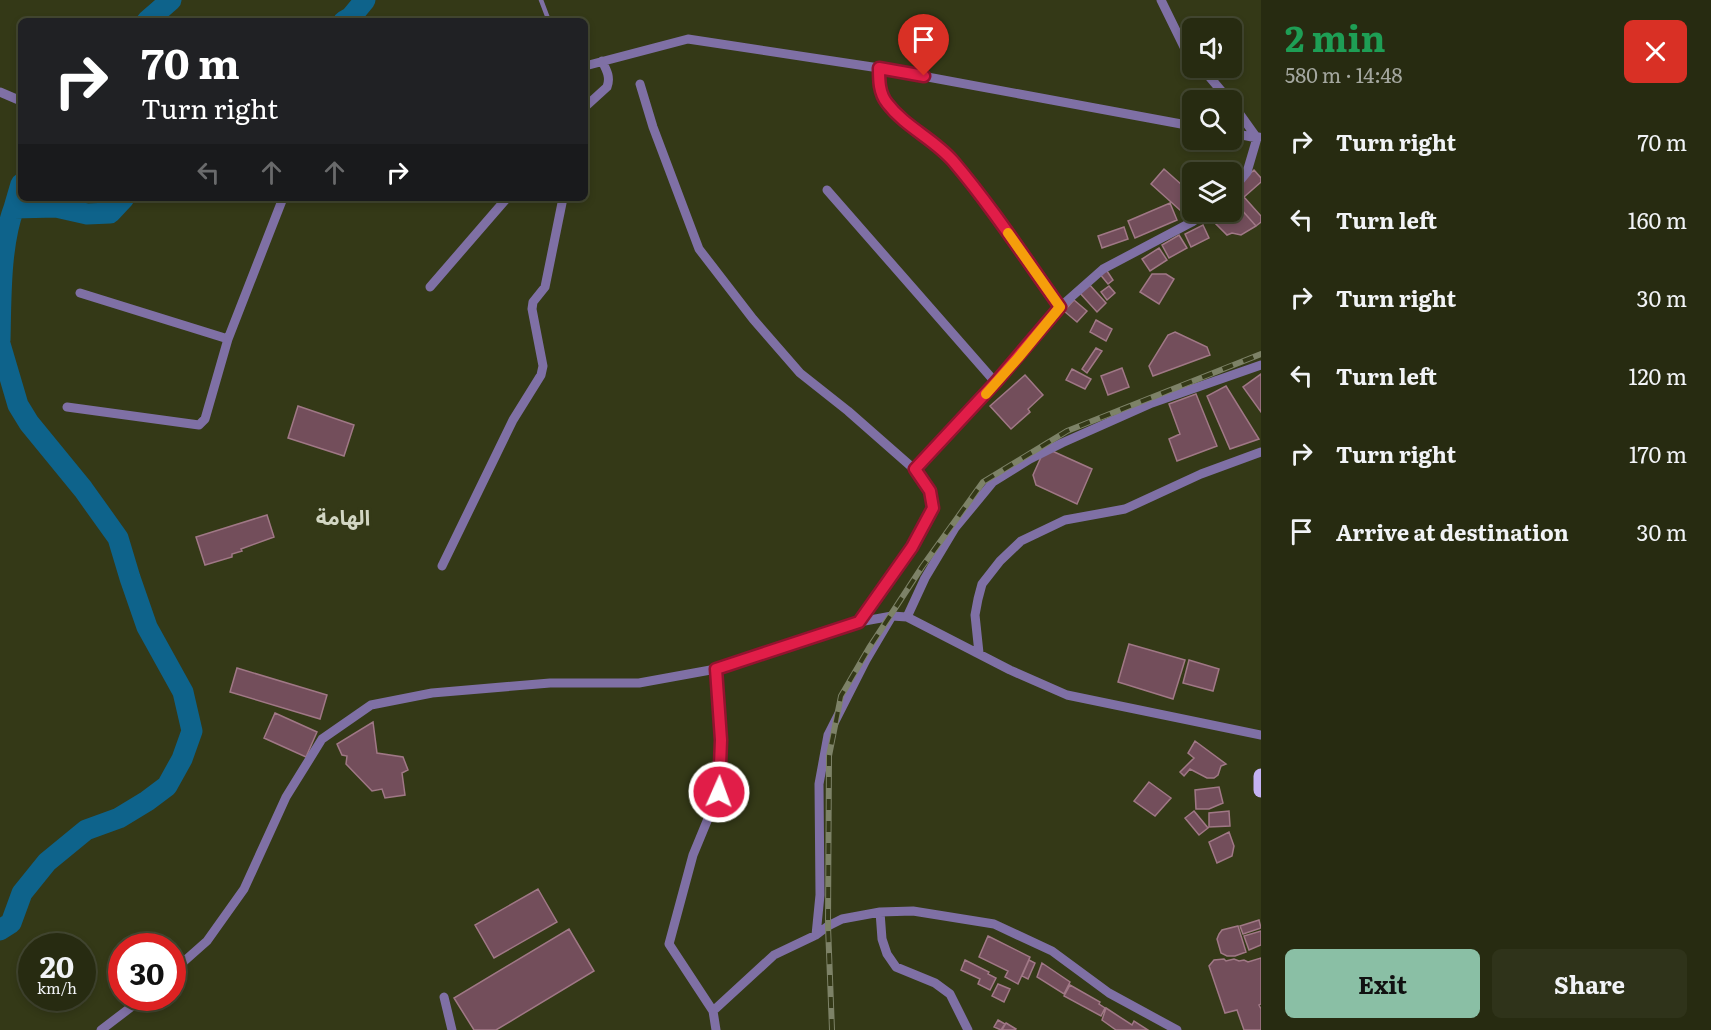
<!DOCTYPE html>
<meta charset="utf-8">
<style>
:root{--surface:#272b11;--page:#2f331a;--text:#f1f3f6;--muted:#a4a79f;--line:#434731;--accent:#8abfa5}
body{margin:0;font-family:Literata,"Noto Sans Arabic",serif;background:var(--page);color:var(--text);height:100vh;display:flex;flex-direction:column;font-size:22px;white-space:nowrap}
*{box-sizing:border-box;margin:0}
p{font-size:20px;color:var(--muted)}
.icon{flex:none;width:33px;height:33px;fill:none;stroke:currentColor;stroke-width:2;stroke-linecap:round;stroke-linejoin:round}
.map{position:relative;flex:1;overflow:hidden}
.sheet{display:flex;flex-direction:column;background:var(--surface);width:450px}
.sheet>*{flex:none}
.guide{position:absolute;left:18px;top:18px;width:570px;height:183px;border-radius:9px;box-shadow:0 3px 9px #0003,0 0 0 2px var(--line);background:#202124;color:#fff;overflow:hidden}
.controls{position:absolute;left:1182px;top:18px;display:grid;gap:12px}
.controls a{display:grid;place-items:center;width:60px;height:60px;border-radius:9px;background:var(--surface);box-shadow:0 3px 9px #0003,0 0 0 2px var(--line);font-size:30px}
.speed{position:absolute;left:18px;top:933px;display:flex;gap:12px;font-size:30px;font-weight:700;text-align:center}
.speed>*{display:grid;place-content:center;width:78px;height:78px;border-radius:50%;background:var(--surface);box-shadow:0 3px 9px #0003,0 0 0 2px var(--line);line-height:1}
.speed small{font-size:15px;font-weight:400}
.speed .limit{border:9px solid #d22;background:#fff;color:#111}
.pin{position:absolute;display:grid;place-items:center;width:51px;height:51px;color:#fff;margin:-62px -26px;border-radius:50% 50% 50% 0;rotate:-45deg;box-shadow:0 0 6px #0007}
.pin .icon{rotate:45deg}
.me{position:absolute;width:66px;margin:-33px;rotate:2deg;stroke-linejoin:round;filter:drop-shadow(0 0 4px #0008)}
.turn{display:flex;align-items:center;gap:21px;height:126px;padding:0 24px;font-size:27px}
.turn .icon{width:78px;height:78px;stroke-width:2.5}
.turn b{display:block;font-size:42px;line-height:51px}
.lanes{display:flex;align-items:center;height:57px;padding:0 24px;background:#0003;justify-content:center;gap:30px;direction:ltr}
.lanes .off{opacity:.35}
.round{display:grid;place-items:center;flex:none;width:63px;height:63px;border-radius:9px;background:var(--page)}
.summary{display:flex;align-items:center;justify-content:space-between;height:102px;padding:0 24px}
h1{font-size:36px;font-weight:700;line-height:45px;color:#1e9e55}
.action{display:flex;gap:12px;margin-top:auto;padding:12px 24px}
.action a{flex:1;height:69px;border-radius:9px;background:var(--accent);color:#111;font-size:24px;font-weight:700;line-height:69px;text-align:center}
.action a+a{background:var(--page);color:var(--text)}
ul{padding:0;list-style:none}
li{display:flex;align-items:center;gap:18px;height:78px;padding:0 24px}
li div{flex:1}
li b{display:block;font-size:22px}
li em{font-style:normal}
main{display:flex;flex:1;min-height:0}
.map>svg:first-child{display:block}
.lines{fill:none;stroke-linecap:round;stroke-linejoin:round}
.river{stroke:#0e638b;stroke-width:21}
.building{fill:#734e5b;stroke:#a07886;stroke-width:1.5}
.lane{stroke:#7f70a5;stroke-width:4.5}
.street{stroke:#7f70a5;stroke-width:9}
.primary{stroke:#c4b2f3;stroke-width:15}
.rail-casing{stroke:#7d8267;stroke-width:6}
.rail{stroke:#343917;stroke-width:4;stroke-dasharray:11;stroke-linecap:butt}
.route-casing{stroke:#92132f;stroke-width:15}
.route{stroke:#e11d48;stroke-width:10}
.slow{stroke:#f59e0b;stroke-width:10}
.labels{text-anchor:middle;stroke-width:6;stroke-linejoin:round;paint-order:stroke}
.district-label{font-size:21px;font-weight:bold;fill:#d2d6c3;stroke:#343917}
</style>
<main>
<div class="map">
<svg width="1261" height="1030" viewBox="0 0 1261 1030">
<rect width="100%" height="100%" fill="#343917"/>
<g class="lines">
<path class="river" d="M147,21L171,0
M344,21L351,17L365,0
M14,208L21,184
M0,340C1,300 0,245 14,208L56,207L87,214L110,213L124,198
M0,344L18,405L29,423L83,489L118,538L130,578L147,627L183,692L192,731L182,759L167,786L147,801L119,818L86,830L47,862L22,893L11,923L0,930"/>
</g>
<path class="building" d="M1164,169L1192,194V198L1181,211L1151,184Z
M1254,170L1261,178V182L1244,197L1261,216V222L1256,226L1232,199V190Z
M1232,199L1256,226L1241,235L1232,233L1227,235L1207,215L1211,212H1232Z
M1170,203L1177,220L1135,238L1128,221Z
M1203,225L1209,238L1191,247L1185,234Z
M1124,227L1128,239L1102,248L1098,236Z
M1179,235L1187,248L1169,258L1162,245Z
M1159,248L1167,260L1150,271L1142,259Z
M1105,268L1113,280L1108,284L1099,273Z
M1152,274H1166L1174,279L1159,304L1140,292Z
M1088,283L1106,303L1097,312L1079,292Z
M1109,286L1115,293L1107,300L1101,292Z
M1074,300L1087,311L1077,322L1064,311Z
M1096,320L1112,329L1106,341L1090,332Z
M1175,332L1207,347L1210,355L1153,376L1149,366L1168,335Z
M1096,348L1102,351L1087,373L1082,369Z
M1122,368L1129,387L1108,395L1101,376Z
M1072,369L1091,379L1085,389L1066,380Z
M1261,374V412L1243,387Z
M1025,375L1043,395L1028,409L1030,412L1011,429L990,406Z
M1226,386L1259,439L1230,449L1207,396Z
M1196,394L1217,446L1177,461L1169,439L1180,434L1169,404Z
M298,406L354,425L344,456L288,438Z
M1050,450L1092,469L1077,504L1036,485L1033,475L1042,455Z
M267,515L274,537L241,549L242,551L232,554V557L205,565L196,537Z
M1129,644L1185,660L1173,699L1118,682Z
M1189,660L1219,669L1213,691L1183,683Z
M237,668L327,695L320,719L230,692Z
M275,713L317,732L306,757L264,738Z
M373,722L377,753L403,757L408,770L402,773L405,795L385,798L382,789L372,791L346,764L347,756L342,755L337,744Z
M1195,741L1226,764L1221,766L1218,775L1214,778H1207L1190,769L1184,776L1180,772L1194,758L1188,753Z
M1149,782L1171,798L1155,816L1134,801Z
M1219,787L1223,803L1209,809H1196L1195,790Z
M1194,811L1208,828L1199,835L1185,818Z
M1229,811L1230,826L1209,827V813Z
M1229,832L1234,846L1232,856L1217,863L1209,842Z
M538,889L557,922L494,958L475,925Z
M1259,920L1261,928L1243,934L1240,926Z
M1238,926L1246,952L1235,956H1227L1221,953L1217,939L1219,934L1222,930Z
M569,929L594,971L496,1030H474L454,998Z
M1261,931V945L1249,950L1244,936Z
M988,936L1030,957L1018,984L1005,977L1008,971L979,957Z
M1261,958V1004L1259,1005L1261,1009V1030H1244L1237,1010L1225,1013L1209,966L1214,960L1224,959L1226,961L1234,959L1239,961L1244,960L1248,962Z
M965,960L989,972L988,974L996,978L990,990L978,984L980,979L961,970Z
M1029,960L1035,963L1028,979L1022,976Z
M1042,963L1070,982L1064,994L1037,977Z
M998,984L1010,989L1004,1002L992,996Z
M1070,985L1100,1002L1099,1004L1105,1008L1101,1016L1064,996Z
M1106,1008L1132,1025L1134,1021L1148,1030H1116L1102,1020Z
M998,1020L1005,1024L1001,1030L994,1027Z
M1006,1023L1016,1029L1015,1030H1002Z"/>
<g class="lines">
<path class="lane" d="M541,0L549,21"/>
<path class="street" d="M1161,0L1185,49L1192,57
M585,66L688,39L879,68L1192,126
M879,68C879,80 879,93 887,103C905,127 934,139 953,161C992,207 1025,258 1060,307
M1202,68L1229,100
M0,92L21,101
M1232,103L1257,138L1247,172L1232,190
M585,107L607,87C611,77 606,69 602,61
M1232,133L1257,138L1259,137
M827,190L996,383
M430,287L507,198
M80,293L228,339
M67,407L199,425L205,419L228,339L283,198
M914,469L996,383L1060,307L1103,269L1192,222L1206,212
M442,566L513,420L541,375L543,366L532,309L533,302L545,287L563,198
M907,617L925,578L955,528L993,482L1030,459L1062,443L1152,403L1261,365
M859,622L892,616L907,617L1010,670L1067,695L1261,735
M979,653L975,615L978,599L982,584L1000,561L1021,541L1065,520L1125,509L1201,474L1261,452
M880,912L882,939L887,954L896,967L935,983L950,994L968,1030
M816,935L820,895L819,784L828,735L866,660L892,616
M172,972L207,941L244,889L286,797L322,739L371,705L432,693L550,683H639L716,669L859,622L912,547L933,508L930,491L914,469L848,411L800,373L753,319L699,249L653,127L640,84
M444,997L452,1030
M713,1011L669,944L693,855L719,792L721,740L716,669
M101,1030L143,998
M716,1030L713,1011L774,955L816,935L828,926L842,919L880,912L913,911L994,924L1052,951L1109,993L1177,1030"/>
<path class="primary" d="M1261,776V790"/>
<defs>
<path id="rail" d="M832,1030L828,926L829,756L841,696L869,648L922,567L983,482L1067,431L1261,354"/>
</defs>
<use href="#rail" class="rail-casing"/>
<use href="#rail" class="rail"/>
</g>
<g class="lines">
<defs>
<path id="route" d="M719,792L721,740L716,669L859,622L912,547L933,508L930,491L915,469L996,382L1060,307C1025,258 992,207 953,161C934,139 905,127 887,103C879,93 879,80 879,68L924,76"/>
</defs>
<use href="#route" class="route-casing"/>
<use href="#route" class="route"/>
<path class="slow" d="M986,394L1018,358L1060,307L1008,233"/>
</g>
<g class="labels">
<g class="district-label">
<text x="343" y="525">الهامة</text>
</g>
</g>
</svg>
<div class="controls">
<a><svg class="icon" aria-label="sound" viewBox="0 0 24 24"><path d="M4 9h4l5-4v14l-5-4H4zM17 9q2 3 0 6"/></svg></a>
<a><svg class="icon" aria-label="search" viewBox="0 0 24 24"><circle cx="10" cy="10" r="6"/><path d="M15 15l6 6"/></svg></a>
<a><svg class="icon" aria-label="layers" viewBox="0 0 24 24"><path d="M12 4l9 5-9 5-9-5zM3 14l9 5 9-5"/></svg></a>
</div>
<div class="speed"><div>20<small>km/h</small></div><div class="limit">30</div></div>
<div class="pin" style="left:924px;top:76px;background:#d93025"><svg class="icon" aria-label="arrive" viewBox="0 0 24 24"><path d="M6 21V4h12l-3 4 3 4H6"/></svg></div>
<svg class="me" style="left:719px;top:792px" viewBox="-20 -20 40 40"><circle r="17" fill="#e11d48" stroke="#fff" stroke-width="3"/><path d="M0-11L8 9 0 5-8 9z" fill="#fff"/></svg>
<div class="guide">
<div class="turn"><svg class="icon" aria-label="right" viewBox="0 0 24 24"><path d="M7 20v-9h11M14 6l5 5-5 5"/></svg><div><b>70 m</b>Turn right</div></div>
<div class="lanes"><svg class="icon off" aria-label="left" viewBox="0 0 24 24"><path d="M17 20v-9H6M10 6l-5 5 5 5"/></svg><svg class="icon off" aria-label="ahead" viewBox="0 0 24 24"><path d="M12 20V5M6 11l6-6 6 6"/></svg><svg class="icon off" aria-label="ahead" viewBox="0 0 24 24"><path d="M12 20V5M6 11l6-6 6 6"/></svg><svg class="icon" aria-label="right" viewBox="0 0 24 24"><path d="M7 20v-9h11M14 6l5 5-5 5"/></svg></div>
</div>
</div>
<section class="sheet">
<div class="summary"><div><h1>2 min</h1><p>580 m · 14:48</p></div><a class="round" style="background:#d93025;color:#fff"><svg class="icon" aria-label="close" viewBox="0 0 24 24"><path d="M6 6l12 12M18 6L6 18"/></svg></a></div>
<ul>
<li><svg class="icon" aria-label="right" viewBox="0 0 24 24"><path d="M7 20v-9h11M14 6l5 5-5 5"/></svg><div><b>Turn right</b></div><em>70 m</em></li>
<li><svg class="icon" aria-label="left" viewBox="0 0 24 24"><path d="M17 20v-9H6M10 6l-5 5 5 5"/></svg><div><b>Turn left</b></div><em>160 m</em></li>
<li><svg class="icon" aria-label="right" viewBox="0 0 24 24"><path d="M7 20v-9h11M14 6l5 5-5 5"/></svg><div><b>Turn right</b></div><em>30 m</em></li>
<li><svg class="icon" aria-label="left" viewBox="0 0 24 24"><path d="M17 20v-9H6M10 6l-5 5 5 5"/></svg><div><b>Turn left</b></div><em>120 m</em></li>
<li><svg class="icon" aria-label="right" viewBox="0 0 24 24"><path d="M7 20v-9h11M14 6l5 5-5 5"/></svg><div><b>Turn right</b></div><em>170 m</em></li>
<li><svg class="icon" aria-label="arrive" viewBox="0 0 24 24"><path d="M6 21V4h12l-3 4 3 4H6"/></svg><div><b>Arrive at destination</b></div><em>30 m</em></li>
</ul>
<div class="action"><a>Exit</a><a>Share</a></div>
</section>
</main>
